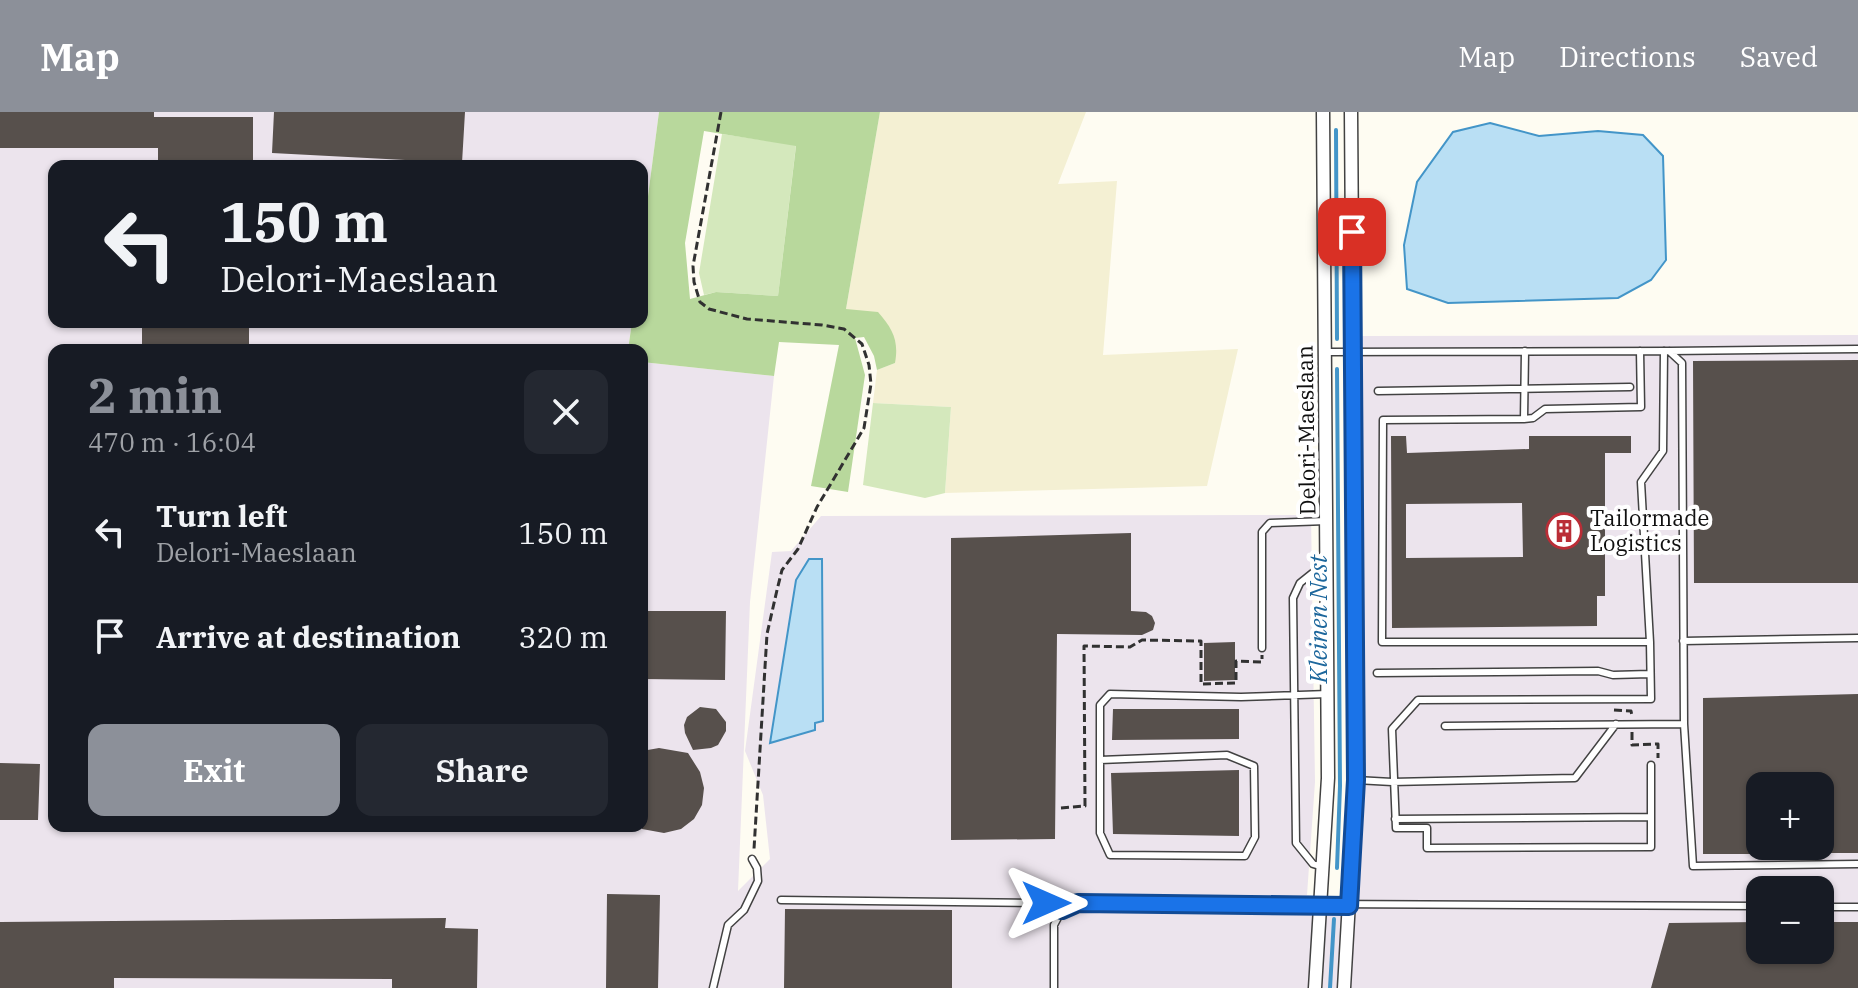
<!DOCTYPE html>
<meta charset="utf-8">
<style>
:root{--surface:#171b24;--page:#242831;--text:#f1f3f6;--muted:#9ea1a6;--accent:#8c9099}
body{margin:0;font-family:"IBM Plex Serif",serif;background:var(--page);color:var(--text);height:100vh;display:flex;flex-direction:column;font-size:30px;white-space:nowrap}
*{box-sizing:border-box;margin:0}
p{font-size:26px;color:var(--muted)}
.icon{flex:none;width:44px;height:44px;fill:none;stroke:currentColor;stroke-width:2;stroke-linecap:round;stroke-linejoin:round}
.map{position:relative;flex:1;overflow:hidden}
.drawer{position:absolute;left:48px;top:232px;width:600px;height:488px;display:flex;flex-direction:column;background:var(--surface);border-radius:16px;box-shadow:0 2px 6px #0004}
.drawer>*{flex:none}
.hud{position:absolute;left:48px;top:48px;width:600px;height:168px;border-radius:16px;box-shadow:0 2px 6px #0004;background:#171b24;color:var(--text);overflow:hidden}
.controls{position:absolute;left:1746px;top:660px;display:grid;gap:16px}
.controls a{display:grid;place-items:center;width:88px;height:88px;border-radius:16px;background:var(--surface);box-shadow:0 2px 6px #0004;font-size:40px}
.pin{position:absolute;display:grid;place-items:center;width:68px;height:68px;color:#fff;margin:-34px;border-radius:16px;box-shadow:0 4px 12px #0006}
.me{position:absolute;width:88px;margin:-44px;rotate:90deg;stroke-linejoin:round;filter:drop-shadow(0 0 6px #0008)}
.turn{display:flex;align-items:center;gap:28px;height:168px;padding:0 40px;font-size:36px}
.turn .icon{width:104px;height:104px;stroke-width:2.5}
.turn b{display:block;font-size:56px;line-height:68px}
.round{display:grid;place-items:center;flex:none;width:84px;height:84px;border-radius:16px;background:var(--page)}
.headline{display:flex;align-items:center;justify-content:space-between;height:136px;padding:0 40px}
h1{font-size:48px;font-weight:700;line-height:60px;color:var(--accent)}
.button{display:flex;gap:16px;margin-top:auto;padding:16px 40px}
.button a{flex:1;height:92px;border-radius:16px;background:var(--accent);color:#fff;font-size:32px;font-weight:700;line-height:92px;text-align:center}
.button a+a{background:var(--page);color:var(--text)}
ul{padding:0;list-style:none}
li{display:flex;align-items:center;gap:24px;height:104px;padding:0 40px}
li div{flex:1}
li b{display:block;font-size:30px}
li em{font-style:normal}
header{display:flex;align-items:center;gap:48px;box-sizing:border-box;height:112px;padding:0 40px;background:var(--accent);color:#fff}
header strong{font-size:38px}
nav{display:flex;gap:44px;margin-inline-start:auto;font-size:28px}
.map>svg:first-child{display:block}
.industrial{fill:#ece4ed;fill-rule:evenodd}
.farmland{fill:#f4f0d3}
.green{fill:#d4e8bc}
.forest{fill:#b8d89c;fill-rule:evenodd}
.water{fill:#b9dff4;stroke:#4395c8;stroke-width:2}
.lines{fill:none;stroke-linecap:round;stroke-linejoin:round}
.stream{stroke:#4395c8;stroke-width:4}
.building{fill:#57504c;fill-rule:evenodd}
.service-casing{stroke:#424242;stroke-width:9}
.minor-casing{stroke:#424242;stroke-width:15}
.path{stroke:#313131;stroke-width:3;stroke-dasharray:8 4;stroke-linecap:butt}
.service{stroke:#fff;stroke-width:6}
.minor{stroke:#fff;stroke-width:12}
.route-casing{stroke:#114b97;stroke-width:20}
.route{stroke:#1a73e8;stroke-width:14}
.labels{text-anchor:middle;stroke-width:8;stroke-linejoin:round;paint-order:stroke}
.street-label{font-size:22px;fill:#0f0f0f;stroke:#fff}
.poi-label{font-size:22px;fill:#0f0f0f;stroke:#fff;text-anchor:start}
.water-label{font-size:24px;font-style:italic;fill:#1d679c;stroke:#fff}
</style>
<header>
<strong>Map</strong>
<nav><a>Map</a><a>Directions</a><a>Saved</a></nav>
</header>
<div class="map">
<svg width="1858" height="876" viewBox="0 0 1858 876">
<rect width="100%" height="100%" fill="#fefcf2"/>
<path class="industrial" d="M0,0H659L642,130V54H54V210H632L628,238H54V714H642V250L774,264L750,490L738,779L770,747L763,683L745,639L772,440L791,439L821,404L1311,403L1315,670L1307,783L1353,786L1361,224L1858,223V876H0ZM1760,674H1820V734H1760ZM1760,778H1820V838H1760Z"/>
<path class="farmland" d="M880,0H1086L1058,72L1117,69L1103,243L1238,237L1207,374L945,381L951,295L873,291L877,258L895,251L846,197Z"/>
<path class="green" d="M722,22L796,33L778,184L716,180L704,183L699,161Z
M873,291L951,295L945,381L925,386L863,373Z"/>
<path class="forest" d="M659,0H880L846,197L878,200C893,217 899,229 895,251L877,258L874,244L864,225L855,226L865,263L848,380L811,374L839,233L779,230L774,264L642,250V238H628L632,210H642V130ZM704,19L796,34L778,184L716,180L690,187L685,131Z"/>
<path class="water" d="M1490,11L1539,24L1598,19L1643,23L1663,44L1666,148L1651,168L1618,186L1448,191L1407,177L1404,133L1417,70L1453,20Z
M809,447H822L823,609L815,611V618L770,631L796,468Z"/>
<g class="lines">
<path class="stream" d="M1336,18L1337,227
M1337,756L1340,674L1337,257
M1330,876L1334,807"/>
</g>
<path class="building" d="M0,0H154V5H253V54H158V36H0Z
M274,0H465L462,51L272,41Z
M142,210H249V238H142Z
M1858,248V471H1694L1693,249Z
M1391,324H1406L1407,341L1529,337V324H1631V341H1605V484H1597V514L1392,516ZM1522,391L1523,445L1406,446V392Z
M1131,421V499L1146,500L1152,504L1155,511L1153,518L1142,523L1057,522L1055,727L951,728V426Z
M642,499H726L725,568L642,567Z
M1235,530V568L1204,569V531Z
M1858,582V741H1820V674H1760V742H1703V586Z
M700,595L716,597L726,610V619L718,633L711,636L693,638L685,621L684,613L687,605Z
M1113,597H1239V627L1112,628Z
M659,636L688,641L700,660L704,676L702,693L694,707L681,717L664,721L642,717V639Z
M0,651L40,652L38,708H0Z
M1239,658V724L1113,722L1111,661Z
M607,782L660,783L658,876H606Z
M785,797L952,798V876H784Z
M446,806L445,816L478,817L477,876H392V867L114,866V876H0V810Z
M1760,810V838H1820V810H1858V876H1651L1669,811Z"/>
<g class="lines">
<defs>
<path id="service" d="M1670,239L1858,237
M1325,240L1669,239L1682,251L1684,612L1445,614
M1378,279L1630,275
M1524,307L1533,306L1545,297L1641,295L1640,239
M1683,529L1858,526
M1650,530L1641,370L1663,339L1664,239
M1262,536V420L1270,411L1327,409
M1377,561L1598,559L1613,563L1650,562
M1684,612L1693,754L1858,752
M1100,648L1227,643L1254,654L1255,725L1245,744L1110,743L1100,721V593L1110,582L1241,585L1328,582
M1356,668L1392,670L1575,666L1616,612
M1651,705V653
M1395,707L1651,705V735L1427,736V716H1396L1392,617L1418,588L1651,587L1650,530H1382L1383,308L1524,307L1525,239
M1323,755L1313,752L1296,731L1293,486L1300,471L1325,451
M781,788L1046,791L1062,798L1078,791L1760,794
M1820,795H1858
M713,876L728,813L744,798L758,769L757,756L752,747
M1054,876V813L1062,798"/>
<path id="minor" d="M1315,876L1328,666L1323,0
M1344,876L1356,668L1351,0"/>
</defs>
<use href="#service" class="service-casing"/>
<use href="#minor" class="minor-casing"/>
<path class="path" d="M721,0L693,154L694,170L700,190L709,197L747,207L822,213L844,217L862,232L869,253L871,272L864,316L817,395L798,437L782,458L777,478L767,522L754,737
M1614,598L1631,599L1632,604
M1632,620V633L1658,632V646
M1061,696L1085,694L1084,534L1130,535L1142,528L1201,529V572L1236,571V549L1262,550V543"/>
<use href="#service" class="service"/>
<use href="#minor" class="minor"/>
</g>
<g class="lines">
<defs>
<path id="route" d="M1046,791L1062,798L1078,791L1349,794L1356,668L1352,120"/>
</defs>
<use href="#route" class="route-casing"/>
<use href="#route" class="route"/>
</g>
<defs>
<symbol id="building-ring" viewBox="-11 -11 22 22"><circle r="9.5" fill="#fff" stroke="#ba2d36" stroke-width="1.5"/><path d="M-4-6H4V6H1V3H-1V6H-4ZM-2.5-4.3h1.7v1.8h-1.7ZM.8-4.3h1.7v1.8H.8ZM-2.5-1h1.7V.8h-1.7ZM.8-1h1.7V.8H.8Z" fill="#ba2d36"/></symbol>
</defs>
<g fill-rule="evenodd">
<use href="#building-ring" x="1544" y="399" width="40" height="40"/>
</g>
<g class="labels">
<g class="street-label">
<text transform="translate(1306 318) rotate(-91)" y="8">Delori-Maeslaan</text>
</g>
<g class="poi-label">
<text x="1590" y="414">Tailormade<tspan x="1590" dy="25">Logistics</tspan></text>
</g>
<g class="water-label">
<text transform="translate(1319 507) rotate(-90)" y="8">Kleinen Nest</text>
</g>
</g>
</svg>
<div class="controls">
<a>+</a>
<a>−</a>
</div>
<div class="pin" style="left:1352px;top:120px;background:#d93025"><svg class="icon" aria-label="arrive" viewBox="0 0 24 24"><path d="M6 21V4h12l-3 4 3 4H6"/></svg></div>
<svg class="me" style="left:1046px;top:791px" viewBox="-20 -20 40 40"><path d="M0-17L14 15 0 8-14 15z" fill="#1a73e8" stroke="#fff" stroke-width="4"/></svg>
<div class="hud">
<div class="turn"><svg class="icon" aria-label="left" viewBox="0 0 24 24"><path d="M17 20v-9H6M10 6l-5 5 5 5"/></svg><div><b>150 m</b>Delori-Maeslaan</div></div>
</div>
<section class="drawer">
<div class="headline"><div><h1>2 min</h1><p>470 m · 16:04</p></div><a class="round"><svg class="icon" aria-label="close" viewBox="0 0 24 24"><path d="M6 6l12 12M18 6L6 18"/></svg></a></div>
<ul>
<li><svg class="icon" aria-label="left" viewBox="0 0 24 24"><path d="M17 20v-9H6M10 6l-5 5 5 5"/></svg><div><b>Turn left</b><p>Delori-Maeslaan</p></div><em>150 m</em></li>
<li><svg class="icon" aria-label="arrive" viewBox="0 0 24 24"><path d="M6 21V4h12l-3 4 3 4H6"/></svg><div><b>Arrive at destination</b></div><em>320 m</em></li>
</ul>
<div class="button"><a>Exit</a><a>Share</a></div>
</section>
</div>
